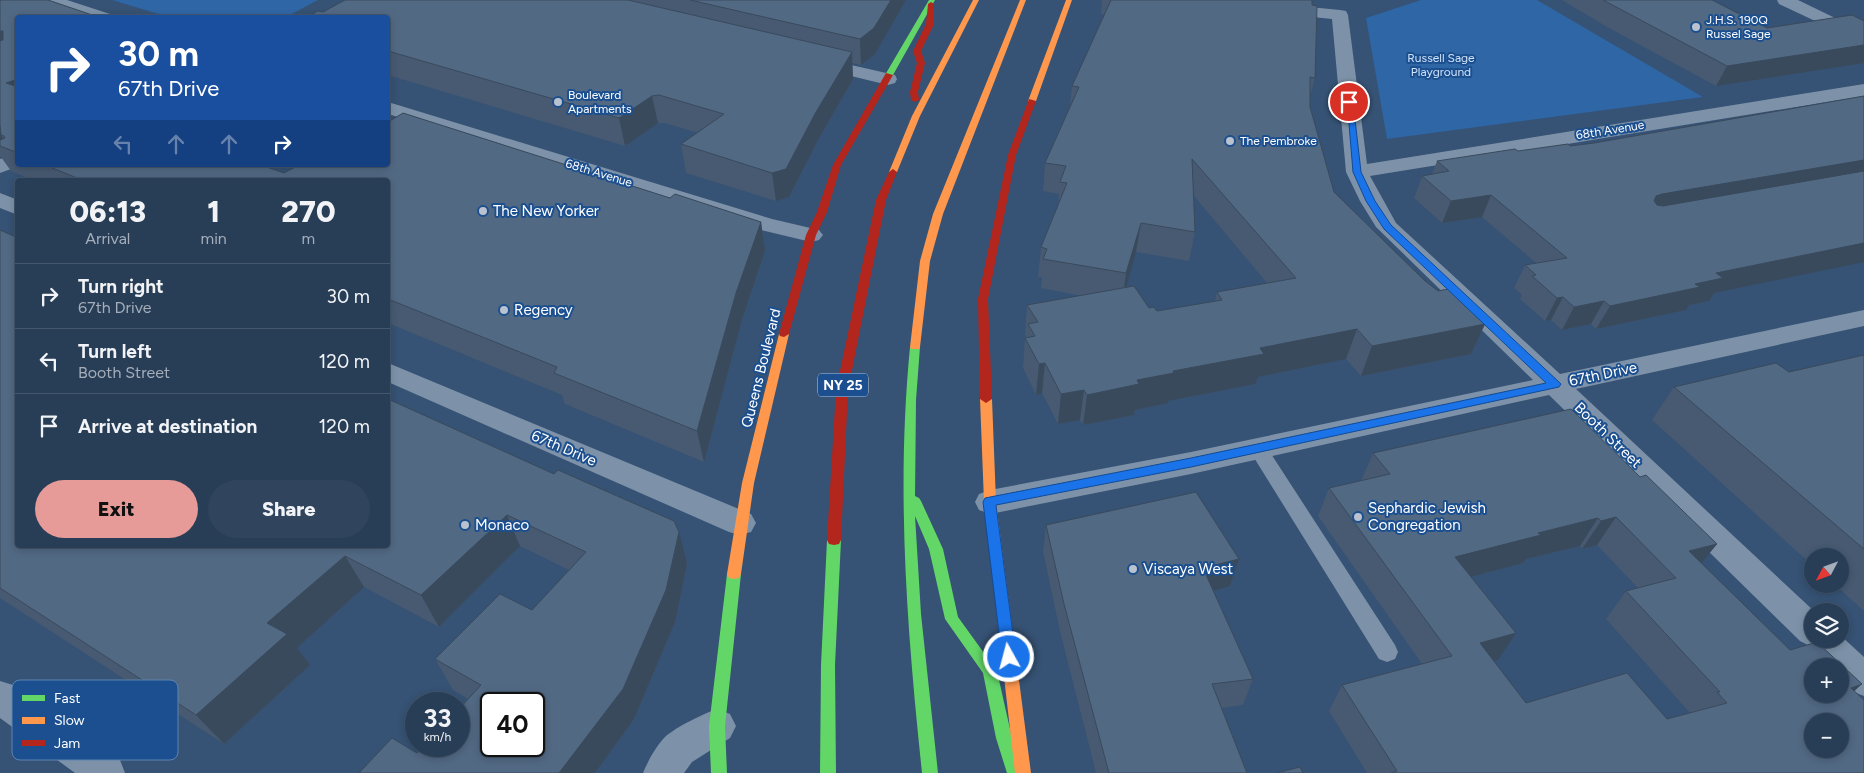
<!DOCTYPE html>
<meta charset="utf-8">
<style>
:root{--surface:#283e57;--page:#30455d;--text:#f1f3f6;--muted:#a5aeba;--line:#44576d;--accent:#e69b98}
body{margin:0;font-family:Figtree,sans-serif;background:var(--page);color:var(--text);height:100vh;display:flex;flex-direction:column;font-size:19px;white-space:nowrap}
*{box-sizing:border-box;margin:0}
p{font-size:16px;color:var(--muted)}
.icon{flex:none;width:28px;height:28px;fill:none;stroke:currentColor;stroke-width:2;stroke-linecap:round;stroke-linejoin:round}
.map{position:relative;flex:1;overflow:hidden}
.details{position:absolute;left:15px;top:178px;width:375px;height:370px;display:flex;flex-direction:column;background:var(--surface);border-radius:5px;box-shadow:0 2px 8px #0003,0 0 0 1px var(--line)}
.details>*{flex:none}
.guide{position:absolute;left:15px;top:15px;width:375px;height:152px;border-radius:5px;box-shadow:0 2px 8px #0003,0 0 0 1px var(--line);background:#1a4fa0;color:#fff;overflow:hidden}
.needle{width:32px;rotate:229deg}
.fabs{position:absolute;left:1804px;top:548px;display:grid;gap:10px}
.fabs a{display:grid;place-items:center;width:45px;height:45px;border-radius:50%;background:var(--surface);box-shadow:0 2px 8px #0003,0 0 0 1px var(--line);font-size:25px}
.speed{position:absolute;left:405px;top:692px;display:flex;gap:10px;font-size:25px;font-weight:700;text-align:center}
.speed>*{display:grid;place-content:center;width:65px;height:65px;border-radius:50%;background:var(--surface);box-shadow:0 2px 8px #0003,0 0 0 1px var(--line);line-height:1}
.speed small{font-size:12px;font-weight:400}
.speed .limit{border:2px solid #111;border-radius:8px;background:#fff;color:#111}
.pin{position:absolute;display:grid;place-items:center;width:42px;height:42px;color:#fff;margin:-21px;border:2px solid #fff;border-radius:50%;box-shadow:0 1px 5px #0007}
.me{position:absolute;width:55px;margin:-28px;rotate:353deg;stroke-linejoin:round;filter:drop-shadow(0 0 4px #0008)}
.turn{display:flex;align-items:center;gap:18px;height:105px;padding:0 20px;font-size:22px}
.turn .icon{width:65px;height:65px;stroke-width:2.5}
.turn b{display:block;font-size:35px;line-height:42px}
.lanes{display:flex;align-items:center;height:48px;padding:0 20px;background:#0003;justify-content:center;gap:25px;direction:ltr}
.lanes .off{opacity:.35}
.eta{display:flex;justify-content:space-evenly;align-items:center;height:85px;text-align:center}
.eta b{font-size:30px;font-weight:800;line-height:35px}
.action{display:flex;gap:10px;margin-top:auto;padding:10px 20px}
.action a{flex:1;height:58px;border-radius:30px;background:var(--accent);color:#111;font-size:20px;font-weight:800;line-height:58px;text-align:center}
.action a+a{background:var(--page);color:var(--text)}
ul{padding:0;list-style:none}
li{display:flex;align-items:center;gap:15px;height:65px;padding:0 20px;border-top:1px solid var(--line)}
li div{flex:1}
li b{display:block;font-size:19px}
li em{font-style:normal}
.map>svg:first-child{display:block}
.green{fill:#2f66a5}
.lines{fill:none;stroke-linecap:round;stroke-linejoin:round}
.lane{fill:#7d92a8;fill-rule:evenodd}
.street{fill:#7d92a8;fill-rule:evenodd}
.fast{fill:#63d668;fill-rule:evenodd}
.slow{fill:#ff974d;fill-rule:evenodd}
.jam{fill:#b3261e;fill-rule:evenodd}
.wall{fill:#475a72;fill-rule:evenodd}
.shaded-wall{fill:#394a5c}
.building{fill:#526984;stroke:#394a5c;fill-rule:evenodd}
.route{fill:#1a73e8;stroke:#114b97}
.poi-dot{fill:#b9c2ce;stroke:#1b4f8f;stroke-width:2}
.labels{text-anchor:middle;stroke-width:4;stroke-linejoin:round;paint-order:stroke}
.far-poi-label{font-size:12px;fill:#fff;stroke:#1b4f8f;text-anchor:start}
.far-park-label{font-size:12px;fill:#cfe3fa;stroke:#1b4f8f}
.far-street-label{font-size:12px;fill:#fff;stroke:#1b4f8f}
.shield{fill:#1b4f8f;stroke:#bbcadd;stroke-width:1}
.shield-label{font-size:14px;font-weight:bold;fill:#fff}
.poi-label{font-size:15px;fill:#fff;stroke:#1b4f8f;text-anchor:start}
.street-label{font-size:15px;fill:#fff;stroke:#1b4f8f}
.key{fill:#1b4f8f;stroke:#5f84b1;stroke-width:1}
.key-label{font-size:14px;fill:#fff}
</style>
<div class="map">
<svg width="1864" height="773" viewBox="0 0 1864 773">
<rect width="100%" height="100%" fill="#365274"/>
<path class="green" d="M112,0H318L286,17L172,18Z
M1421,0H1537L1703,97L1387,139L1366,18Z"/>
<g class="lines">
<path class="lane" d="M1257,441L1264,443L1395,645L1398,652L1395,659L1387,662L1379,659L1248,448L1250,443Z"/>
<path class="street" d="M43,0H67L110,14L112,18H86L45,4Z
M1777,0H1798L1864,32V44L1779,4Z
M1279,4L1340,10L1346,11L1348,15L1367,164L1864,84V96L1370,176L1396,223L1560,374L1864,310V326L1576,389L1814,611H1812V639H1840V635L1864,657V696L1851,691L1840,680V666H1826L1809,650L1806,644L1800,641L1549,395L1191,474L990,514L979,510L975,502L979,494L990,490L1191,452L1533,380L1376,227L1360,201L1346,172L1332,19L1273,13L1271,9L1273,5Z
M816,57L895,75L897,79L895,83L888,85L810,66L807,62L810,58Z
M388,102L772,219L819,230L823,235L819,240L811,242L757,229L388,114Z
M18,153V165H22L0,173V159Z
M0,193L18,200V215L0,208Z
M388,363L751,514L756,523L751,532L740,535L729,532L388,382Z
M0,681L13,685L120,760L125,773H75L0,718Z
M717,709L730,714L736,726L730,738L692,762L684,773H643C648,761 656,746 665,737C676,727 703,714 717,709Z"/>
<path class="fast" d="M929,0H935L893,75L886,77L885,75Z
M915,343L920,347L916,400L915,496L919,498L921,501L943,549L958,617L997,671L1012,738L1023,773H1007L996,738L983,673L945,619L929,549L915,516L921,614L938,773H922C907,629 896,492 910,347Z
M834,535L839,536L841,540L835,665L836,773H820L821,665L827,540L829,536Z
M734,569L739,570L741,574L725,726L727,773H711L709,726L727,574L729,570Z"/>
<path class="slow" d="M973,0H979L920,116L897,172L893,175L890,174L889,172L912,116Z
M1020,0H1026L943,214L930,261L920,347L919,349H911L910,347L920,261L933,214Z
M1066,0H1072L1036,101L1029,103L1028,101Z
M784,331L789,334L754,483L741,574L739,578L734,579L729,578L727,574L742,483L779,334Z
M986,395L992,399L996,502L1031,773H1015L984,502L980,399Z"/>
<path class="jam" d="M931,2L934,4V24L921,51L925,63L918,92L919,100L915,102L911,100L910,92L917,63L913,51L926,24L928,4Z
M886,73L893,75L841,165L827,212L816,235L789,334L784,337L780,336L779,334L806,235L817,212L833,165Z
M1029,99L1036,101L1016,155L988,299L992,399L986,403L980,399L978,299L1008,155Z
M893,169L897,172L886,200L848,390L841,540L839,544L834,545L829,544L827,540L836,390L876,200L889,172Z"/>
</g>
<path class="wall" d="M0,0H48L101,18H18V165H261L284,173L299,165H388V122L403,113L670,198L675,194L761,222L765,251L741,323L704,462L565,404L562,395L388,323V180H32L11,171L1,157H0Z
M345,0H906L875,54L861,65L852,63L853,79L818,140L789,197L776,201L686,173L681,144L698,133L665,123H658L625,146L388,75V18L323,12Z
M1102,0H1312L1315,78L1310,96V107L1334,192L1425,281L1438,291L1485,324L1471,354L1361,376L1346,359L1258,377L1255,384L1168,401V403L1135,410L1134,415L1083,425L1080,420L1058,424L1042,393L1036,395L1023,368L1025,338H1026L1025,335L1027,305L1082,296L1041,288L1042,277H1038L1041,247L1058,206L1059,194L1043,191L1045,163L1070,106L1072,86L1104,14H1101ZM1194,196L1267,283L1217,292L1215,301L1157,311L1149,308L1126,288L1136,252L1189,261L1195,232Z
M1562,0H1712L1767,28L1716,86L1607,27Z
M1437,161L1714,293L1709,301L1689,305L1686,310L1596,329L1591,324L1562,330L1551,320L1545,321L1520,299L1522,295L1514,288L1525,265L1536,263L1482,217L1442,223L1414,198L1422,176L1432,174Z
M0,230L18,545L388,399L687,564L675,622L634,719L595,773H359L417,753L468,699L453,690L435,659L532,610L569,570L520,546L439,627L364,587L297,648L310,665L224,744L0,598Z
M1864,355V611L1834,584H1840V556H1812V565L1652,420L1674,387L1789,372Z
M1373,453L1640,477L1717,544L1701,563L1790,650L1855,691L1864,773H1367L1329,711L1342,685L1422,664L1318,516L1329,488L1361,481ZM1597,545L1638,588L1626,591L1606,619L1690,713L1667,719L1526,703L1494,661L1498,660L1470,577L1523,563L1526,559L1580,546L1582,549Z
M1046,525L1239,559L1230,586L1213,591L1253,679L1243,705L1222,708L1247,773H1096L1060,631L1043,552Z"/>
<path class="shaded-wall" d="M891,0H906L875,54L861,65L860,39Z
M0,31H3L18,54L0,61Z
M1864,45V63L1716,86L1727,66Z
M852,52L853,79L818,140L789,197L776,201L772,173L816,112Z
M18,79V100L6,83Z
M652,96L658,123L625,146L619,118Z
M0,124L4,136L1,135L12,151L0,146Z
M1864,160V179L1643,218L1656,196L1662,194Z
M1491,195L1482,217L1442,223L1451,201Z
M761,222L765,251L741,323L704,462L697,431L736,293Z
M1141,223L1136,252L1122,303L1126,273Z
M1864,243V262L1714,293L1709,301L1689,305L1686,310L1596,329L1610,306L1695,284L1716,273Z
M1563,297L1551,320L1545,321L1557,298Z
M1604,301L1591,324L1562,330L1574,307Z
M1485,324L1471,354L1361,376L1372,346Z
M1357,329L1346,359L1258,377L1255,384L1168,401V403L1135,410L1134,415L1083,425L1087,395L1137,380L1173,371L1260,348Z
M1045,363L1042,393L1036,395L1039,364Z
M1084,390L1080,420L1058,424L1061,394Z
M507,515L520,546L439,627L421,595Z
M1616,517L1597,545L1582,549L1601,521Z
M1598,518L1580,546L1526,559L1523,563L1440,585L1455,557L1538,533Z
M679,532L687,564L675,622L634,719L595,773H559Z
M1717,544L1695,571L1689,551Z
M345,556L364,587L297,648L310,665L224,744L196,715L267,623Z
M1239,559L1230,586L1195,596L1203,568Z
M1516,633L1498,660L1463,669L1480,643Z
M1862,684L1833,711L1851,688Z"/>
<path class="building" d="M0,0H48L101,18H18V79L6,83L18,87V153L0,146V140L5,138L4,136L1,135L0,124V41L3,40V31H0Z
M345,0H628L852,52L816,112L786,169L772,173L681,144L724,114L659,95L652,96L619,118L388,51V18H305L318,11L323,12Z
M690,0H891L874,28L860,39Z
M1111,0H1312V5L1317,6L1315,78L1310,77V107L1334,192L1425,281L1438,291L1448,289L1485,324L1372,346L1357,329L1260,348L1264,354L1173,371L1174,373L1137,380L1139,384L1087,395L1084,390L1061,394L1045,363L1039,364L1025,338L1035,336L1028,324L1038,322L1027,305L1134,286L1149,308L1153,307L1157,311L1222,300L1217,292L1296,278L1192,159L1195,232L1141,223L1126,273L1043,259L1047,249L1041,247L1067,183L1060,182L1066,166L1045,163L1079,87L1072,86Z
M1603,0H1712L1767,28L1852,15L1864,21V45L1727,66Z
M1864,96V160L1662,194L1656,196L1654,201L1657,205L1663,206L1864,171V243L1716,273L1723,278L1695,284L1700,287L1610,306L1604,301L1574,307L1563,297L1557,298L1532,276L1536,275L1525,265L1567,258L1491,195L1451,201L1422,176L1449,171L1437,161L1515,149L1518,151L1568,144L1570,146L1594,143Z
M403,113L670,198L675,194L761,222L736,293L697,431L554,373L557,367L388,299V180H82L45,165H261L284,173L299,165H388V122Z
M0,230L18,238V545H388V399L554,474L558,470L674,521L679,532L666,590L623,689L559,773H359L392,738L417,753L424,746H459V709L481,685L435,659L500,594L532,610L586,552L507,515L421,595L345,556L267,623L287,634L196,715L0,588ZM491,704H534V746H491Z
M1864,355V549L1674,387L1776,363L1789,372Z
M1571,409L1640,477L1646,475L1717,544L1689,551L1790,650L1817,642L1862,684L1851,688L1864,700V773H1391L1397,771L1342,685L1452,656L1329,488L1390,474L1373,453ZM1616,517L1676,578L1626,591L1720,692H1717L1727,703L1667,719L1627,673L1526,703L1480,643L1516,633L1455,557L1541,535L1538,533L1598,518L1601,521ZM1812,666H1840V694H1812ZM1812,721H1840V749H1812Z
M1196,492L1239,559L1203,568L1253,679L1212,684L1247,773H1109L1064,604L1046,525Z
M1300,767L1303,773H1277Z"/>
<path class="route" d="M1347,100L1353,102L1361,172L1375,201L1391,225L1559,382L1561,384L1559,387L1191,467L996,505L1016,657L1014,661L1009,663L1004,661L1002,657L983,502L985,498L1191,458L1546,383L1384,229L1366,201L1353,172Z"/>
<g class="poi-dot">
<circle cx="1696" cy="27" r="5"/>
<circle cx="558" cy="102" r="5"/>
<circle cx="1230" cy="141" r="5"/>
<circle cx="483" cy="211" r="5"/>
<circle cx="504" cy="310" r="5"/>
<circle cx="1358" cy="517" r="5"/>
<circle cx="465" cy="525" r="5"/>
<circle cx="1133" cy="569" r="5"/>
</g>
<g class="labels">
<g class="far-poi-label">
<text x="1706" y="24">J.H.S. 190Q<tspan x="1706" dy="14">Russel Sage</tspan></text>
<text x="568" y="99">Boulevard<tspan x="568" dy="14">Apartments</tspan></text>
<text x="1240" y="145">The Pembroke</text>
</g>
<g class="far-park-label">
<text x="1441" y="62">Russell Sage<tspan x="1441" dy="14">Playground</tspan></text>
</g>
<g class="far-street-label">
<text transform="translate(1610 130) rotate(-9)" y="4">68th Avenue</text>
<text transform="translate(599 173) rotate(17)" y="4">68th Avenue</text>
</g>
<rect class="shield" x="818" y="373.5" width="50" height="23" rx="4"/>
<g class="shield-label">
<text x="843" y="390">NY 25</text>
</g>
<g class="poi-label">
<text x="493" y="216">The New Yorker</text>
<text x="514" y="315">Regency</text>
<text x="1368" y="513">Sephardic Jewish<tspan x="1368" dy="17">Congregation</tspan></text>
<text x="475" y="530">Monaco</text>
<text x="1143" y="574">Viscaya West</text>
</g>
<g class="street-label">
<text transform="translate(761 368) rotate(-76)" y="5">Queens Boulevard</text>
<text transform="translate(1603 374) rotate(-12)" y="5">67th Drive</text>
<text transform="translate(1608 435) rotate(44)" y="5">Booth Street</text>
<text transform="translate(564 448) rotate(23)" y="5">67th Drive</text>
</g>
</g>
<rect x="12" y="680" width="166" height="80" rx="8" class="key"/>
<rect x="22" y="695" width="23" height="6" fill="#63d668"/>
<rect x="22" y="717" width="23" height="7" fill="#ff974d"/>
<rect x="22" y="740" width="23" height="6" fill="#b3261e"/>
<g class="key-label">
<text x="54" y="703">Fast</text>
<text x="54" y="725">Slow</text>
<text x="54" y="748">Jam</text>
</g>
</svg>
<div class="fabs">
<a><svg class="needle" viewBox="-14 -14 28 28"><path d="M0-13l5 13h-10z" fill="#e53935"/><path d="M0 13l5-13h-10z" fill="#a5aeba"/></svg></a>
<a><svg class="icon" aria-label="layers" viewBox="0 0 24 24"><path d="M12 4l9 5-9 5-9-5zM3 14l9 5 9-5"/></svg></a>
<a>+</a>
<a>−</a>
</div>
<div class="speed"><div>33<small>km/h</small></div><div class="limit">40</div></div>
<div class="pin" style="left:1349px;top:102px;background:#d93025"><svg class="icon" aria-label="arrive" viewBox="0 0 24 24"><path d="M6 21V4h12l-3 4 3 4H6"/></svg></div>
<svg class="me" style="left:1009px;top:657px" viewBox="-20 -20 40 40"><circle r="17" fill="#1a73e8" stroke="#fff" stroke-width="3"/><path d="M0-11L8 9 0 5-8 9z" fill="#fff"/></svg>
<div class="guide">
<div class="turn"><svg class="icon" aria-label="right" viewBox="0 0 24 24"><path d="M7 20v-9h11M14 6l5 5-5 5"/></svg><div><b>30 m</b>67th Drive</div></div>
<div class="lanes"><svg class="icon off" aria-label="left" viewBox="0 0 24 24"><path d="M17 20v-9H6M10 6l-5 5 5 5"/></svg><svg class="icon off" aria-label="ahead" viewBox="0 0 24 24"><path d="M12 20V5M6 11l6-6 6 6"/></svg><svg class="icon off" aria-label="ahead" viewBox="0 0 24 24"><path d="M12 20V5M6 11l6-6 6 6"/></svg><svg class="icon" aria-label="right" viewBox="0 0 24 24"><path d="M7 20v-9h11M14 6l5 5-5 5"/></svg></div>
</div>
<section class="details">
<div class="eta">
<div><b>06:13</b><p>Arrival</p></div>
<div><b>1</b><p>min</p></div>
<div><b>270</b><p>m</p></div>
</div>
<ul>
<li><svg class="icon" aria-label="right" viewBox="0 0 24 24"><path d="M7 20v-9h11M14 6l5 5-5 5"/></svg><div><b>Turn right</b><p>67th Drive</p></div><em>30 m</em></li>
<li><svg class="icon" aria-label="left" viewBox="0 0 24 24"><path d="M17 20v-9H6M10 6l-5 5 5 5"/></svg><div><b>Turn left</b><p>Booth Street</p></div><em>120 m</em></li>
<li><svg class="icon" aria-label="arrive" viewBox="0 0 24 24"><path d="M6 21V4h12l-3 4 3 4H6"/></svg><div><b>Arrive at destination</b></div><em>120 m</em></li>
</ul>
<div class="action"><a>Exit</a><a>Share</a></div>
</section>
</div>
